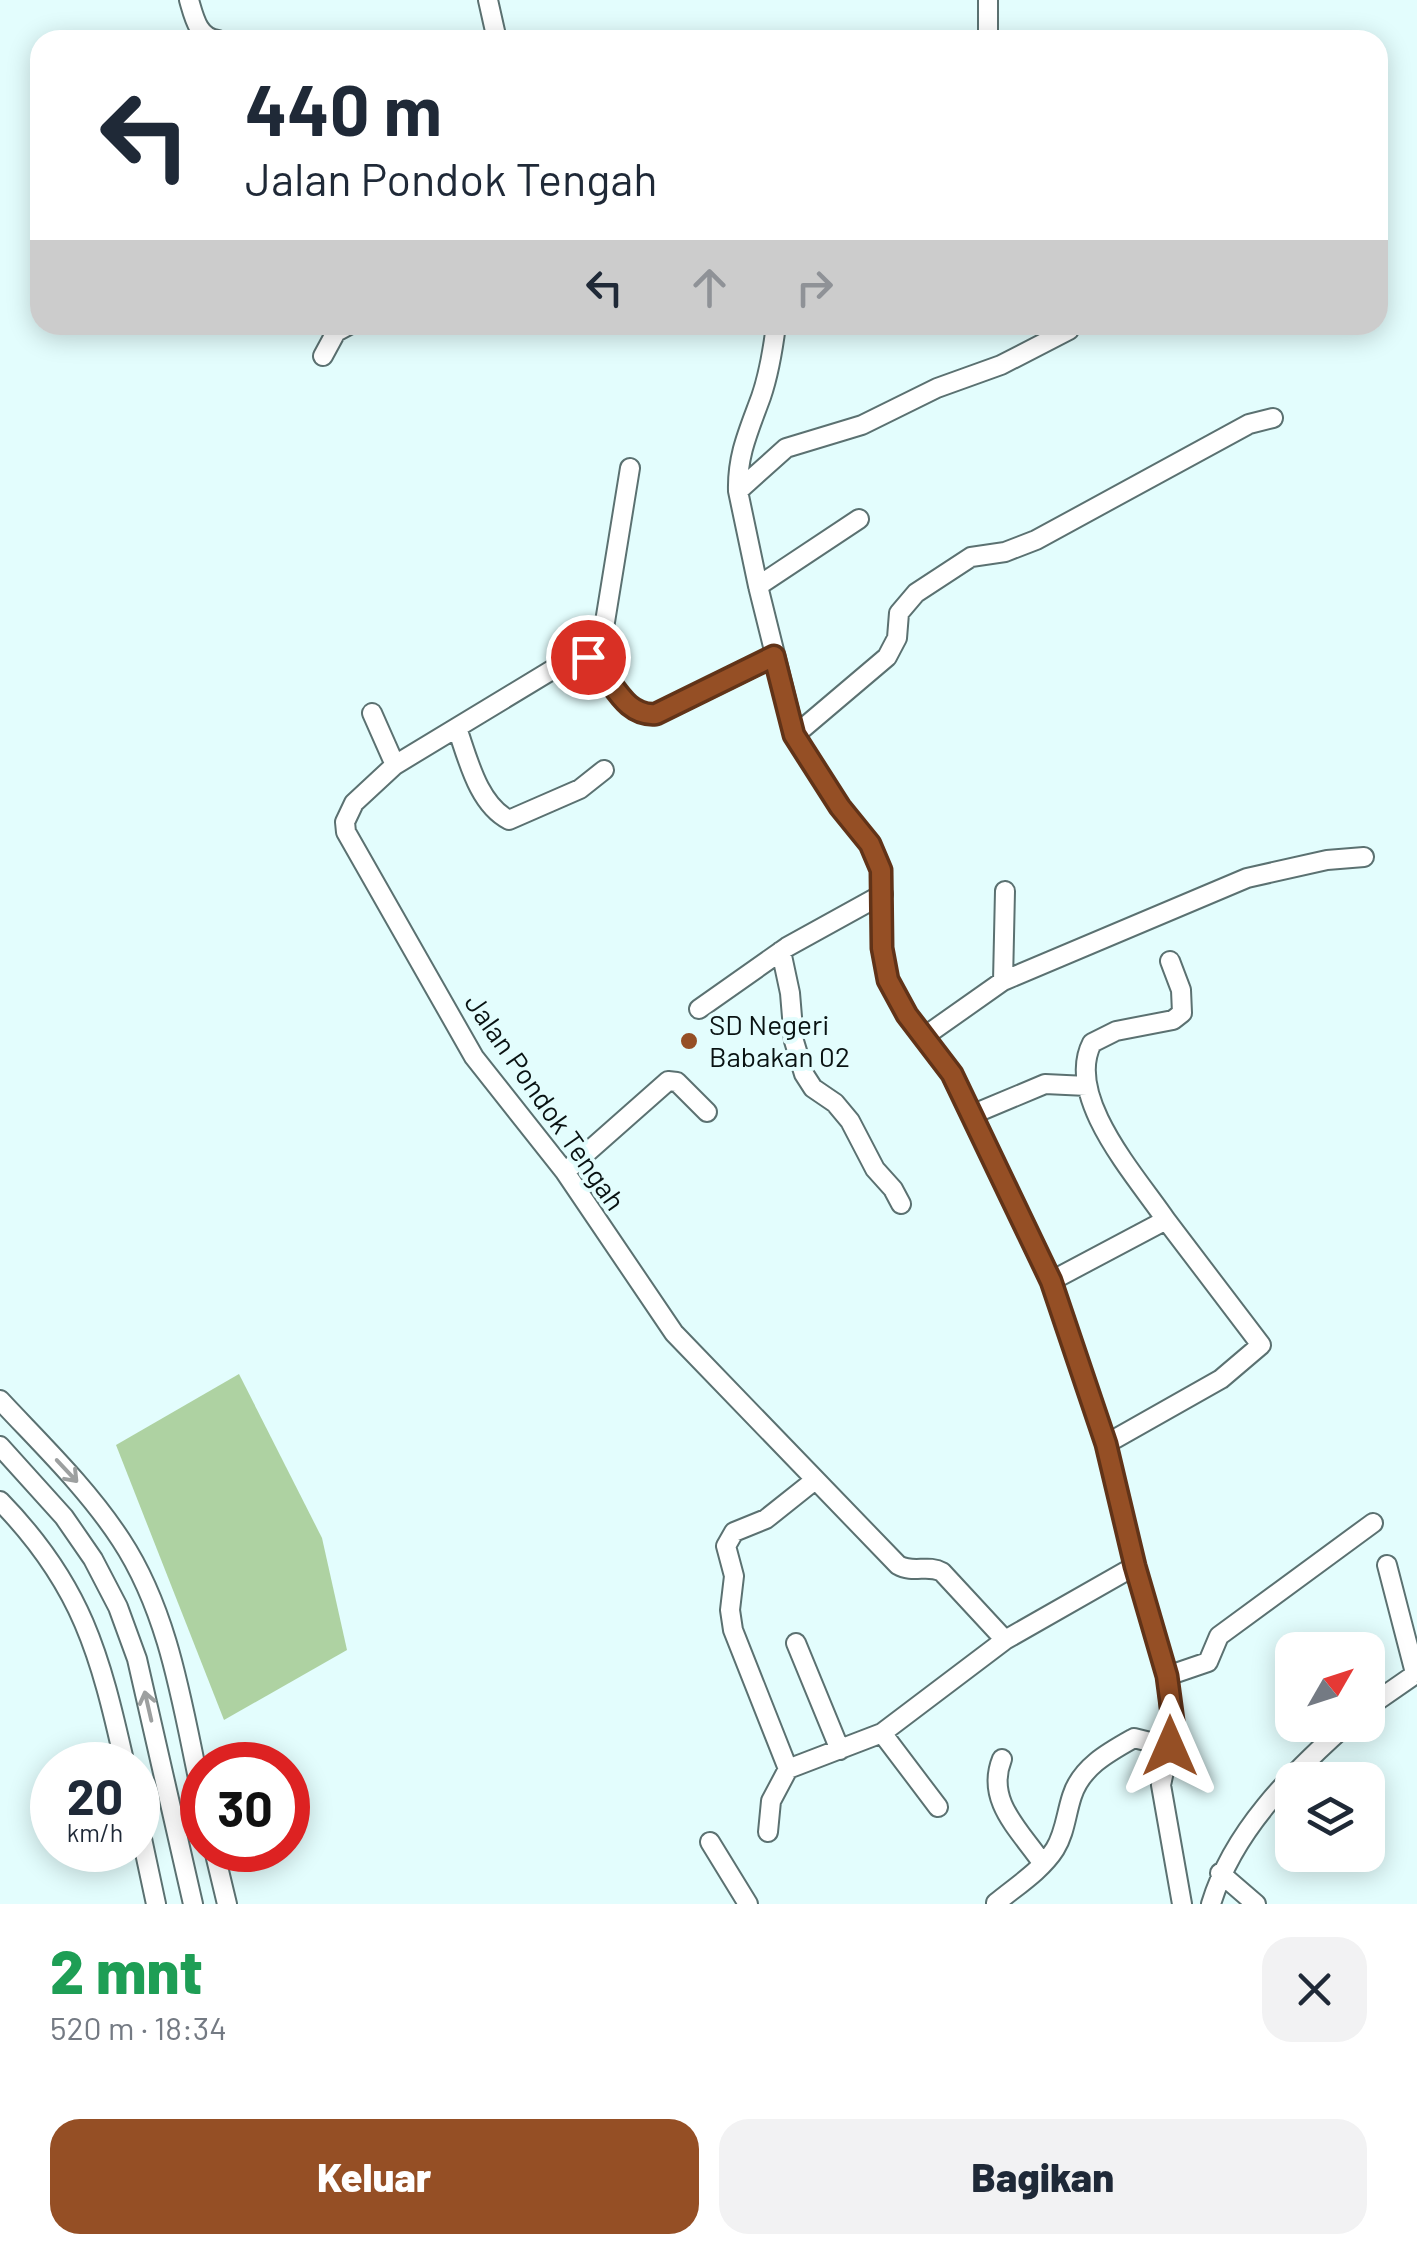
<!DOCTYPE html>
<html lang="id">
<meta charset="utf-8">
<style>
:root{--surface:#fff;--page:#f2f2f3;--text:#1f2937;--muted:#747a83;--accent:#954f25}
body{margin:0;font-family:Barlow,sans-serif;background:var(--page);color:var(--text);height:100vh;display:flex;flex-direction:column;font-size:38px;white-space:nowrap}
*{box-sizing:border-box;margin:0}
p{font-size:32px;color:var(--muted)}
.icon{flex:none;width:55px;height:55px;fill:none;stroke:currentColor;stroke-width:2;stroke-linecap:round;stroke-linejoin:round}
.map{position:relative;height:1904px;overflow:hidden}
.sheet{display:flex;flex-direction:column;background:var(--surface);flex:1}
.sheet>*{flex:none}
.guide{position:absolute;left:30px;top:30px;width:1358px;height:305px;border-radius:30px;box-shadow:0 5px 25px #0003;background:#fff;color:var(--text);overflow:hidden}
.needle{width:65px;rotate:51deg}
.buttons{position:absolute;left:1275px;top:1632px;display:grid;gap:20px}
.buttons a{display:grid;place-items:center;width:110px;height:110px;border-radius:20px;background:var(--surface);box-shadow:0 5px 25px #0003;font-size:50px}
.speed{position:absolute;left:30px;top:1742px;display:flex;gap:20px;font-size:50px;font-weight:700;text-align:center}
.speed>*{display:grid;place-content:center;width:130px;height:130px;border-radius:50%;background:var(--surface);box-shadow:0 5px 25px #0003;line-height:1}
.speed small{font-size:25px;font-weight:400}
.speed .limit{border:15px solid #d22;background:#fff;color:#111}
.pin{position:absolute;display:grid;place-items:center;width:85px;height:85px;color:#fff;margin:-42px;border:5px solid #fff;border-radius:50%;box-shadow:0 2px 10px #0007}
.me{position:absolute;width:110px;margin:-55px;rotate:0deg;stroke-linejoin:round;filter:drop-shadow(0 0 8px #0008)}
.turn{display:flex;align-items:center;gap:35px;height:210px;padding:0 50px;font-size:45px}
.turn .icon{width:130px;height:130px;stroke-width:2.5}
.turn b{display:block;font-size:70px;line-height:85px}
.lanes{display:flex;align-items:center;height:95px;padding:0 50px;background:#0003;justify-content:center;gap:50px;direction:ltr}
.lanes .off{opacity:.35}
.round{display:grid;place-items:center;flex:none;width:105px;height:105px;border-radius:30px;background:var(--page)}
.overview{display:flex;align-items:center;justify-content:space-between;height:170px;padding:0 50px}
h1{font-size:60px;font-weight:800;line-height:75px;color:#1e9e55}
.button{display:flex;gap:20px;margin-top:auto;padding:20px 50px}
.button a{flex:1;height:115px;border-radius:30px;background:var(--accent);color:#fff;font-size:40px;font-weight:800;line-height:115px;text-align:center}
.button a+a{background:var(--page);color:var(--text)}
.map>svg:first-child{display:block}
.green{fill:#aed2a2}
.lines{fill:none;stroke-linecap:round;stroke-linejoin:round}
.minor-casing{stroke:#5b7171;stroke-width:22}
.minor{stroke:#fff;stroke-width:18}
.oneway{stroke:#9da0a0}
.route-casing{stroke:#613318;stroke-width:25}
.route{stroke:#954f25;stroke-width:18}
.poi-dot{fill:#954f25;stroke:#e3fdfd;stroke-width:4}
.labels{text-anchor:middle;stroke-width:8;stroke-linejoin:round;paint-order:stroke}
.poi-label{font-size:28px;fill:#091212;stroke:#e3fdfd;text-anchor:start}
.street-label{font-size:28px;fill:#091212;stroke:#e3fdfd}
</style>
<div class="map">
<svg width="1417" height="1904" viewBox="0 0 1417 1904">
<rect width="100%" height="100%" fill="#e3fdfd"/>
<path class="green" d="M239,1374L322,1538L347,1650L224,1720L116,1445Z"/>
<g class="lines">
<defs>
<path id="minor" d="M189,0C194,17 198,38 218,40
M488,0L497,40
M988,40V0
M776,325C773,349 769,374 761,397C749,430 737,455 738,491L758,586L795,735L840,807L869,844L881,870V948L888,980L907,1015L951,1074L1051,1281L1106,1444L1135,1566L1167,1676L1172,1734L1161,1785L1182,1904
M323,356L336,332L349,325
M738,491L786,448L862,425L937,388L1001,365L1069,330
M758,586L859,519
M774,657L656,715C615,718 613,659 575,656L395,765L354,803L345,822L346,832L474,1057L565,1172L674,1333L898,1565C913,1574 928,1564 942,1572L1005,1640L1135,1566
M598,665L630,468
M372,713L395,765
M457,728C468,759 478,804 509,820L580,789L604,770
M795,735L887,657L897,638L899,613L916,593L971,557L1005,552L1036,540L1249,424L1273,418
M781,951L790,993L794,1041L804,1074L813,1088L835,1103L850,1121L875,1169L893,1189L901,1204
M1003,981L1005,891
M699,1009L787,947L883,894
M925,1036L1003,981L1247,878L1327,860L1364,857
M971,1115L1045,1084L1087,1086
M565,1172L668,1081L677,1082L707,1112
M1051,1281L1166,1220C1137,1177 1064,1097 1092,1043L1116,1031L1173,1020L1182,1013L1181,990L1170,961
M0,1400C42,1445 87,1488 121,1540C171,1616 183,1711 202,1797
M1106,1444L1221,1379L1261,1345L1166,1220
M0,1446L64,1517L93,1559L118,1607L137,1659L193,1904
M0,1501C82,1585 100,1654 125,1765
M1387,1565L1415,1673
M796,1643L840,1750
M1167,1676L1208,1662L1219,1636L1373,1523
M1368,1707L1417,1673
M882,1733L938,1807
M1002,1759C985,1801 1020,1830 1043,1864
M788,1769L733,1630L730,1610L734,1576L726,1546L734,1532L766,1519L815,1480
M138,1820L156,1904
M768,1832L771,1801L788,1769L882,1733L1005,1640
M710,1842L748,1904
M214,1850L227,1904
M1220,1873L1256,1904
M996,1903C1015,1887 1041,1871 1055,1849C1065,1833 1066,1814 1072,1796C1081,1767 1109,1752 1134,1738L1170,1747
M1211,1904C1233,1831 1290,1775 1346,1725"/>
</defs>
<use href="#minor" class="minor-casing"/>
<use href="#minor" class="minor"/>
</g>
<defs><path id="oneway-shaft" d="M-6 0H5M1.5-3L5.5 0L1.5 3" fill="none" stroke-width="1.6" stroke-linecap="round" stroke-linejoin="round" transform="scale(2.5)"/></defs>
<g class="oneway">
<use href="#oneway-shaft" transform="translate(67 1471) rotate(47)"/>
<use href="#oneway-shaft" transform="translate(148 1706) rotate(-103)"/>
</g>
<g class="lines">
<defs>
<path id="route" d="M588,657C612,674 621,717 656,714L774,656L794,735L840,807L870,844L881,870L882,948L888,980L907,1015L952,1074L1051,1281L1106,1444L1135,1566L1167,1676L1173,1721L1170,1746"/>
</defs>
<use href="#route" class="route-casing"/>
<use href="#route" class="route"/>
</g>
<circle class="poi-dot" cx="689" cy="1041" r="10"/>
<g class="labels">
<g class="poi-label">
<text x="709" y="1035">SD Negeri<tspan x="709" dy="32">Babakan 02</tspan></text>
</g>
<g class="street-label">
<text transform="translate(545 1102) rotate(55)" y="10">Jalan Pondok Tengah</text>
</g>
</g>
</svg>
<div class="buttons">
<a><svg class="needle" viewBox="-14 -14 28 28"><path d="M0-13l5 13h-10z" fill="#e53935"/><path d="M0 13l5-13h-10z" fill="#747a83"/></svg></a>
<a><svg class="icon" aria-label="layers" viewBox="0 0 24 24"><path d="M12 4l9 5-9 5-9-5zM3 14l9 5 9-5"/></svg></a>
</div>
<div class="speed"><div>20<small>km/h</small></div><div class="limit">30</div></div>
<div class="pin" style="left:588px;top:657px;background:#d93025"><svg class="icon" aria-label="arrive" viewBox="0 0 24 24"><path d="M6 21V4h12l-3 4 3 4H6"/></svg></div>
<svg class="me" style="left:1170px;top:1746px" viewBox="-20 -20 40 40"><path d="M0-17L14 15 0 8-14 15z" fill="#954f25" stroke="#fff" stroke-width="4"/></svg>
<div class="guide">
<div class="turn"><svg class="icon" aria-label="left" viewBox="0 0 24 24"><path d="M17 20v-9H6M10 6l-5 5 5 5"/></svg><div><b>440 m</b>Jalan Pondok Tengah</div></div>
<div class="lanes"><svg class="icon" aria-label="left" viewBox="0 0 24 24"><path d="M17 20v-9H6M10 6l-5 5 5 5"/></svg><svg class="icon off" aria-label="ahead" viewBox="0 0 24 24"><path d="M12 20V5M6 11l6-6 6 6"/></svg><svg class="icon off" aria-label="right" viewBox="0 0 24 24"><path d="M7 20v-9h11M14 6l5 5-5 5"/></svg></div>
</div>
</div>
<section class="sheet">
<div class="overview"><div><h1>2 mnt</h1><p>520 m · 18:34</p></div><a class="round"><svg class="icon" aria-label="close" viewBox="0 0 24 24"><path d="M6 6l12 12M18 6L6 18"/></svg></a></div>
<div class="button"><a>Keluar</a><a>Bagikan</a></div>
</section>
